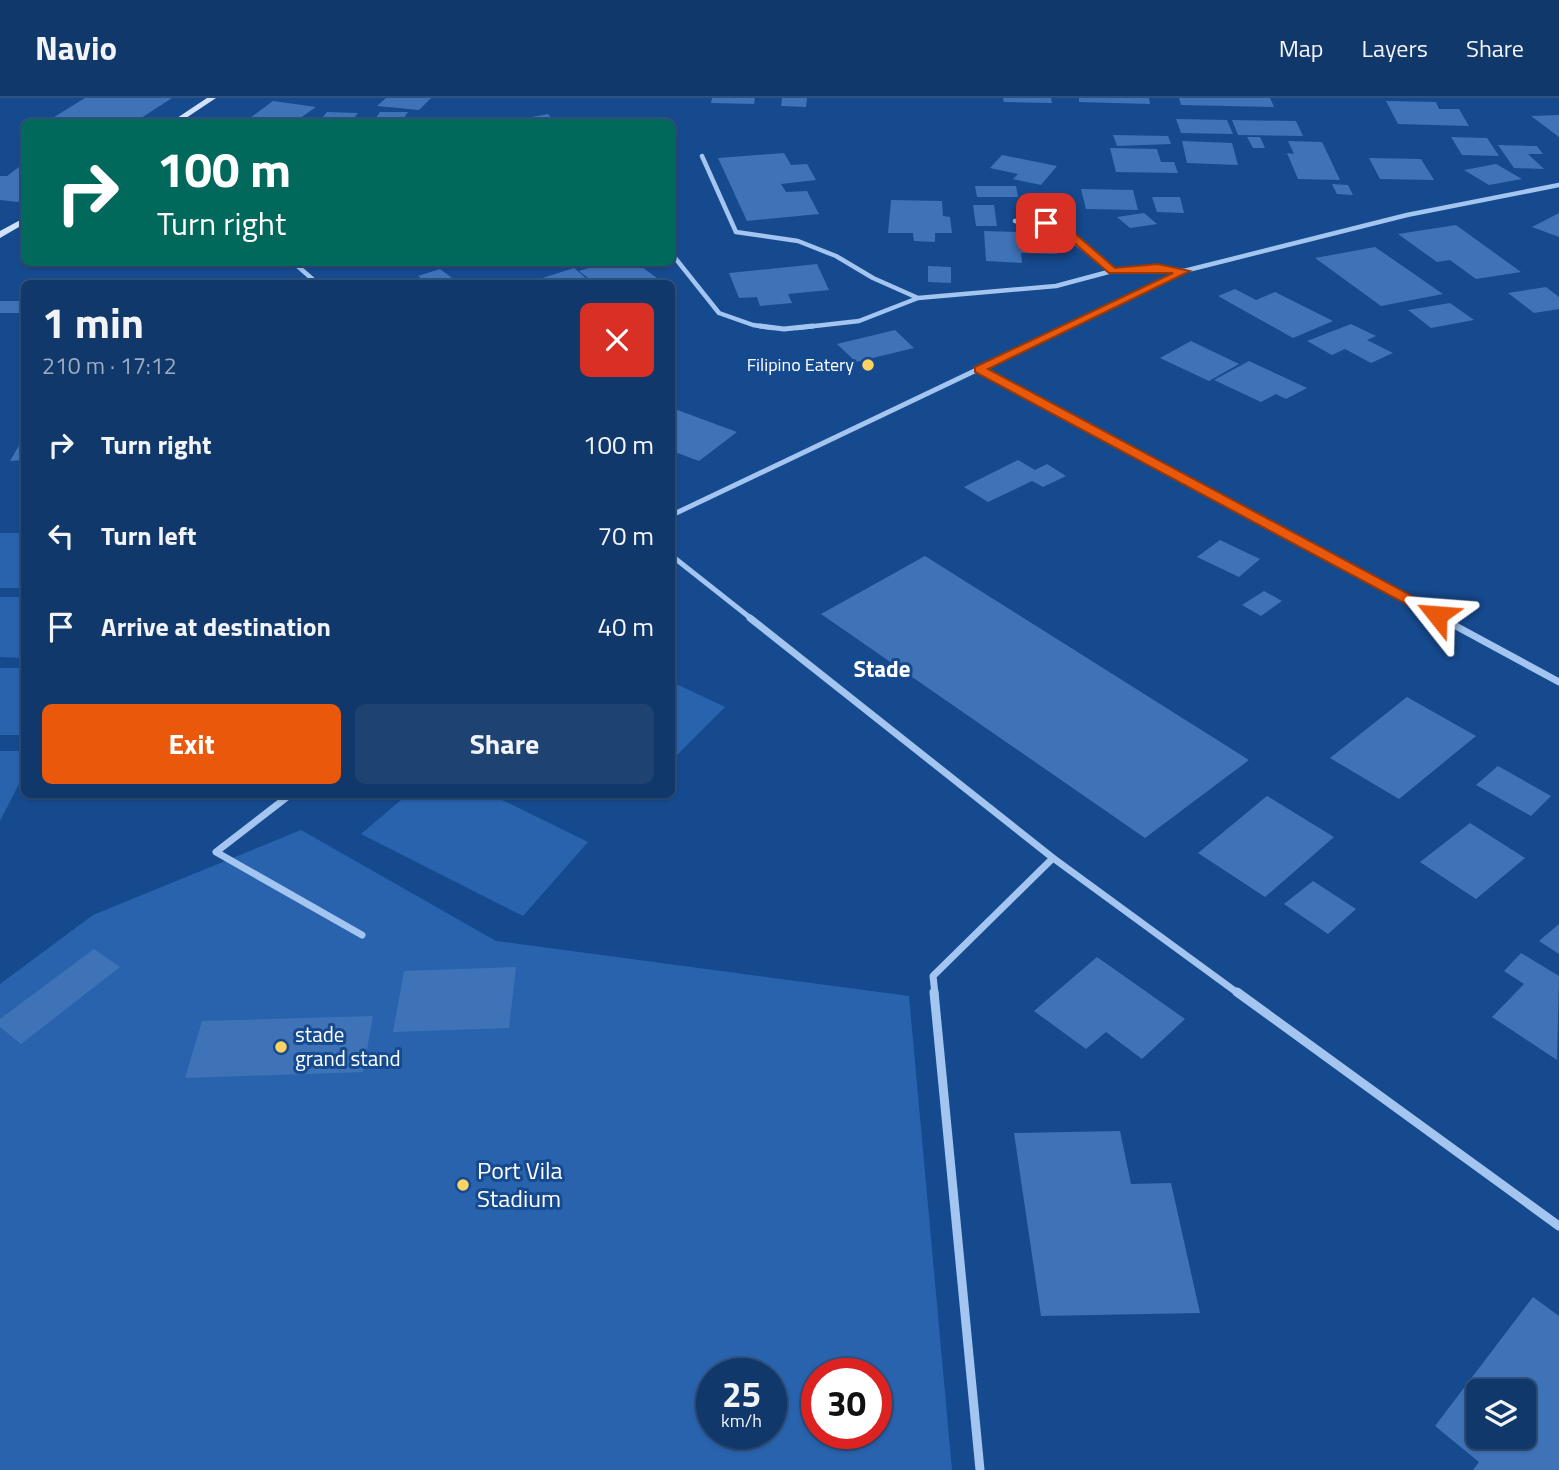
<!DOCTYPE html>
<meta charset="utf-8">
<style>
:root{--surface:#10386b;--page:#1e4373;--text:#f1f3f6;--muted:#9cacc1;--line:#30527e;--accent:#ea580c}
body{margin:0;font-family:"Titillium Web",sans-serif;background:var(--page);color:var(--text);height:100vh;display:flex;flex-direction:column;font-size:26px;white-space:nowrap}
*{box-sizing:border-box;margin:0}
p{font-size:23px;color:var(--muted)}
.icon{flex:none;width:38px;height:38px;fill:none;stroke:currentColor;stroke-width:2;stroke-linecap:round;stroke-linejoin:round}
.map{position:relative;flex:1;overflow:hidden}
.sheet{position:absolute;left:21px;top:182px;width:654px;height:518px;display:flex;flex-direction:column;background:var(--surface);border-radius:10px;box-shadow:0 2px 5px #0004,0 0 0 2px var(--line)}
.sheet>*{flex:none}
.guide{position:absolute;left:21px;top:21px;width:654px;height:147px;border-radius:10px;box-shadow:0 2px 5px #0004,0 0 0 2px var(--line);background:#00695c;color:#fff;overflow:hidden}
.fabs{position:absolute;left:1466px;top:1281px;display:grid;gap:14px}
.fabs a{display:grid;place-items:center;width:70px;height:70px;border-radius:10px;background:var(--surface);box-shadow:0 2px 5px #0004,0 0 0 2px var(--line);font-size:35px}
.speed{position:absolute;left:696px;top:1260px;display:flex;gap:14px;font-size:35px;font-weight:700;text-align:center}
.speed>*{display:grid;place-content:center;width:91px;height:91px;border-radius:50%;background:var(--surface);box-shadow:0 2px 5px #0004,0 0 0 2px var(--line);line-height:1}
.speed small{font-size:18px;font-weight:400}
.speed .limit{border:10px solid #d22;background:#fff;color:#111}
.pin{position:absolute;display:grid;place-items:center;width:60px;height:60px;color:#fff;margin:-30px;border-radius:14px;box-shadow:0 4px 10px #0006}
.me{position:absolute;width:77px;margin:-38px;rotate:298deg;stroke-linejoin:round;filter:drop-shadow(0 0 5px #0008)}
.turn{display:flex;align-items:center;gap:24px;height:147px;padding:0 21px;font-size:32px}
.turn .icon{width:91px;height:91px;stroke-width:2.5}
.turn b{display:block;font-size:49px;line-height:60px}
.round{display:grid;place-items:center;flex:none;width:74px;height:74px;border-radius:10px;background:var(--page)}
.summary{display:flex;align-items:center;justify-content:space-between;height:119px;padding:0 21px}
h1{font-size:42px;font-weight:700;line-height:52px}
.action{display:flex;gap:14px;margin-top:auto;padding:14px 21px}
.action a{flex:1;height:80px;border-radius:10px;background:var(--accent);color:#fff;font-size:28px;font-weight:700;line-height:80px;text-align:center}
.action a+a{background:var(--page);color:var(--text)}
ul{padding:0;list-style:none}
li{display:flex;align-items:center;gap:21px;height:91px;padding:0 21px}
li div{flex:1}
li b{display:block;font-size:26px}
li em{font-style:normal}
header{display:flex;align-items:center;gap:42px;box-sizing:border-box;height:98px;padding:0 35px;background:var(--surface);border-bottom:2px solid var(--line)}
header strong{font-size:33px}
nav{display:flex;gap:38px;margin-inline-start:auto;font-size:24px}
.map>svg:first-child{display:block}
.green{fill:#2963ae;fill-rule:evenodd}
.building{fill:#3f73b8;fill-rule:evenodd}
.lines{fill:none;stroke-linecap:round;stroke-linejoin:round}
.minor-far3{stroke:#a3c5f0;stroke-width:4.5}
.minor-far2{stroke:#a3c5f0;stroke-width:5}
.minor-far1{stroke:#a3c5f0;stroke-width:7}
.minor{stroke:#a3c5f0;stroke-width:9}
.secondary{fill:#d1e2fb;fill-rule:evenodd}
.route{fill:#ea580c;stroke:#983908;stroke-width:2}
.poi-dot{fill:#ffd361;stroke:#164a8f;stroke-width:2.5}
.labels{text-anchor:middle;stroke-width:6;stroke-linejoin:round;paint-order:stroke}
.far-poi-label{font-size:18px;fill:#fff;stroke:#164a8f;text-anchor:end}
.poi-label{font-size:21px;fill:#fff;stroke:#164a8f;text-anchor:start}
.neighbourhood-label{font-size:23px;font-weight:bold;fill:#fff;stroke:#164a8f}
.near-poi-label{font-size:24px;fill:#fff;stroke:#164a8f;text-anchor:start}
</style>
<header>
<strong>Navio</strong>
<nav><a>Map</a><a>Layers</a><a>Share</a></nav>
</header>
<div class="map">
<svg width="1559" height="1372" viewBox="0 0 1559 1372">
<rect width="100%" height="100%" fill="#164a8f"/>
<path class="green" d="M0,435H24V490H0Z
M0,499H24V560L0,559Z
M0,570H24V637H0Z
M672,584L725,609L672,662Z
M0,653H24V676L0,723Z
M492,697L588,744L523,818L361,736L407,697Z
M301,732L496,843L909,898L952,1372H0V886L93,817ZM712,1276H772V1335H712ZM817,1276H877V1335H817Z"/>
<path class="building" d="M85,0H172L135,24H46Z
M386,0H431L419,12L377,8Z
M712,0H755L754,6L711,5Z
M782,0H807L806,9L781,8Z
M1003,0H1051L1052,5L1004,4Z
M1079,0H1149L1150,6L1079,4Z
M1179,0H1270L1274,9L1181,7Z
M273,3L316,9L299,21L277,19L269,24L247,22Z
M1386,3L1436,4L1439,11H1459L1469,28L1398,26Z
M327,14L358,15L351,24H319Z
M380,14H408L401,24H373Z
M548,16L554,22L562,24H506Z
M1559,17V39L1531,18Z
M1176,21L1227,22L1233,36L1181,35Z
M1232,22L1296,23L1303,38L1238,37Z
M1113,37L1168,38L1171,46L1117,48Z
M1247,39H1260L1265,50H1253Z
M1451,39L1487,40L1499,58L1462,57Z
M1182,43L1232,45L1238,67L1187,65Z
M1288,43L1322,44L1340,82L1298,81L1287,55L1294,56Z
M1498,47L1537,48L1543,56H1528L1544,71L1514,70Z
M1110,50L1157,51L1161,64H1174L1178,75L1116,74Z
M784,55L791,67L807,66L816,82L781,86L786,94L807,93L819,116L747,123L718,60Z
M1002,57L1057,68L1041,87L1013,81L1018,76L990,70Z
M1369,60L1421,61L1434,82L1380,81Z
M1496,66L1522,81L1489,87L1464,72Z
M19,69H24V99L18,104L0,102V78H7Z
M1332,86L1348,87L1353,97L1337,96Z
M975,88H1016L1018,99H977Z
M1081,91L1133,92L1138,112L1086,111Z
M1152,99H1180L1184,115L1157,114Z
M891,102L942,103L943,118L950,119L952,135H935V144L914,143L913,135H888Z
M973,107H994L997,128H976Z
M1144,115L1157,126L1130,130L1117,119Z
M1559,115V139L1532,129Z
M1456,127L1521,174L1476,181L1450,162L1437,164L1398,136Z
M984,133L1055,135L1057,156L1021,155L1022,165L986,163Z
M1375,149L1443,196L1381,208L1315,160Z
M608,164H635L661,183L596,186L579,173Z
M817,166L829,192L788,196L792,205L760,208L757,199L739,200L729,175Z
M928,168L951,169V185L928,184Z
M574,170L593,186L530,184Z
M440,171L460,186H428L418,178Z
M1546,189L1559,199V211L1534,215L1508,195Z
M1235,191L1256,202L1275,194L1333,223L1293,240L1218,198Z
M0,203H24V208L19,215H0Z
M1450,205L1474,222L1431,230L1408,212Z
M1351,226L1376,238L1367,242L1393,255L1371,265L1345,251L1332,257L1307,243Z
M895,232L914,250L856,264L837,246Z
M1191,243L1239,266L1209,283L1160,260Z
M1249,263L1307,290L1286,301L1276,296L1261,304L1214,282Z
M672,310L737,334L699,363L672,353Z
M24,339V362L10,363Z
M1018,362L1035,372L1047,366L1066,378L1043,389L1032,383L988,404L964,389Z
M1220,442L1260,461L1239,479L1197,459Z
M925,458L1249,662L1145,740L821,516Z
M1264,493L1282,503L1261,518L1242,507Z
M1407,599L1476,638L1399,701L1330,660Z
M1498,668L1551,698L1531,718L1476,687Z
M1267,698L1334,739L1265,799L1198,755Z
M1470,725L1525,760L1476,801L1420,764Z
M1313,783L1356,811L1328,836L1284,806Z
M1559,826V856L1539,843Z
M94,851L120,869L21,946L0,929V921Z
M1521,855L1559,878L1557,962L1492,919L1524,886L1504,873Z
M1097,859L1185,921L1142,961L1106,934L1086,951L1034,913Z
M516,869L509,930L393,934L404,873Z
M373,918L363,974L185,980L202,923Z
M1120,1033L1131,1086L1171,1085L1200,1215L1041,1218L1014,1035Z
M1533,1199L1559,1218V1372H1473L1479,1364L1435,1328ZM1479,1293H1524V1339H1479Z"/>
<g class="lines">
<path class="minor-far3" d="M702,58L736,134L798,143L836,158L873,180L918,200L1056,188L1112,173L1158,170L1184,173
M1015,123L1059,132L1112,173
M672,156L719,215L753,227L773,230
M293,164L318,186
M797,230L859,223L918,200
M1065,230L1184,173L1407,117L1559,87"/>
<path class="minor-far2" d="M760,228L784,231L813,228
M979,271L1444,522
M672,417L1069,228
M672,458L753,522"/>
<path class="minor-far1" d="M750,520L1053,760L1239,896
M1441,520L1559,584
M291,696L216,754L362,837
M935,896L933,878L1053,760"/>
<path class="minor" d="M934,894L980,1372
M1237,894L1559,1128"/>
<path class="secondary" d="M207,0H216L180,24H171Z
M24,120V126L0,140V133Z"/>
</g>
<path class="route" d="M1042,123L1072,133L1115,170L1158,166L1190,173L988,271L1442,514V520H1432L975,274V269L1173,175H1109L1065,137L1042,127Z"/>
<g class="poi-dot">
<circle cx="868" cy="267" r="7"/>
<circle cx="281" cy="949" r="7"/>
<circle cx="463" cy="1087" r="7"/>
</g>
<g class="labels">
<g class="far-poi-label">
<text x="854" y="273">Filipino Eatery</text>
</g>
<g class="poi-label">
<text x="295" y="944">stade<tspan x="295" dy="24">grand stand</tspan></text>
</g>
<g class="neighbourhood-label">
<text x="882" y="579">Stade</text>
</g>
<g class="near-poi-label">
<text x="477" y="1081">Port Vila<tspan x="477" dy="28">Stadium</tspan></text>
</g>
</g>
</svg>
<div class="fabs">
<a><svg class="icon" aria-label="layers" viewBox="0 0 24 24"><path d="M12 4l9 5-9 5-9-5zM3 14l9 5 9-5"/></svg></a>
</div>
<div class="speed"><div>25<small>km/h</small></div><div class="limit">30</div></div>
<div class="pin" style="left:1046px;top:125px;background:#d93025"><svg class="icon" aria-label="arrive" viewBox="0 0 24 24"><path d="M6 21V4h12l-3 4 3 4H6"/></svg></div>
<svg class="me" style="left:1437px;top:517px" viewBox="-20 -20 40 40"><path d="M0-17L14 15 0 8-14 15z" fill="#ea580c" stroke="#fff" stroke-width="4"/></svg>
<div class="guide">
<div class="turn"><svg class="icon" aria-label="right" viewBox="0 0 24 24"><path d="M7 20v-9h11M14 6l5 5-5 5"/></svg><div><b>100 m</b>Turn right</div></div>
</div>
<section class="sheet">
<div class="summary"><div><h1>1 min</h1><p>210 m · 17:12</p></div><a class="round" style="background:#d93025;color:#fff"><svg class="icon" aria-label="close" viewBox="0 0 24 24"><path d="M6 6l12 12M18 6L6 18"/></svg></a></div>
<ul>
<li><svg class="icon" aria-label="right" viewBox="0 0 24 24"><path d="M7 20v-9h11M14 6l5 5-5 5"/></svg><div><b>Turn right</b></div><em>100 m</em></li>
<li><svg class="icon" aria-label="left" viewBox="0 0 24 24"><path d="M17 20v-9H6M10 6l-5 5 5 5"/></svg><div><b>Turn left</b></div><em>70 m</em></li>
<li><svg class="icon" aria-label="arrive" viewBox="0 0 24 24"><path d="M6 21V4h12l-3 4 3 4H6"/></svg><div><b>Arrive at destination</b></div><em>40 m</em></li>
</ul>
<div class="action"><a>Exit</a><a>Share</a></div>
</section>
</div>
